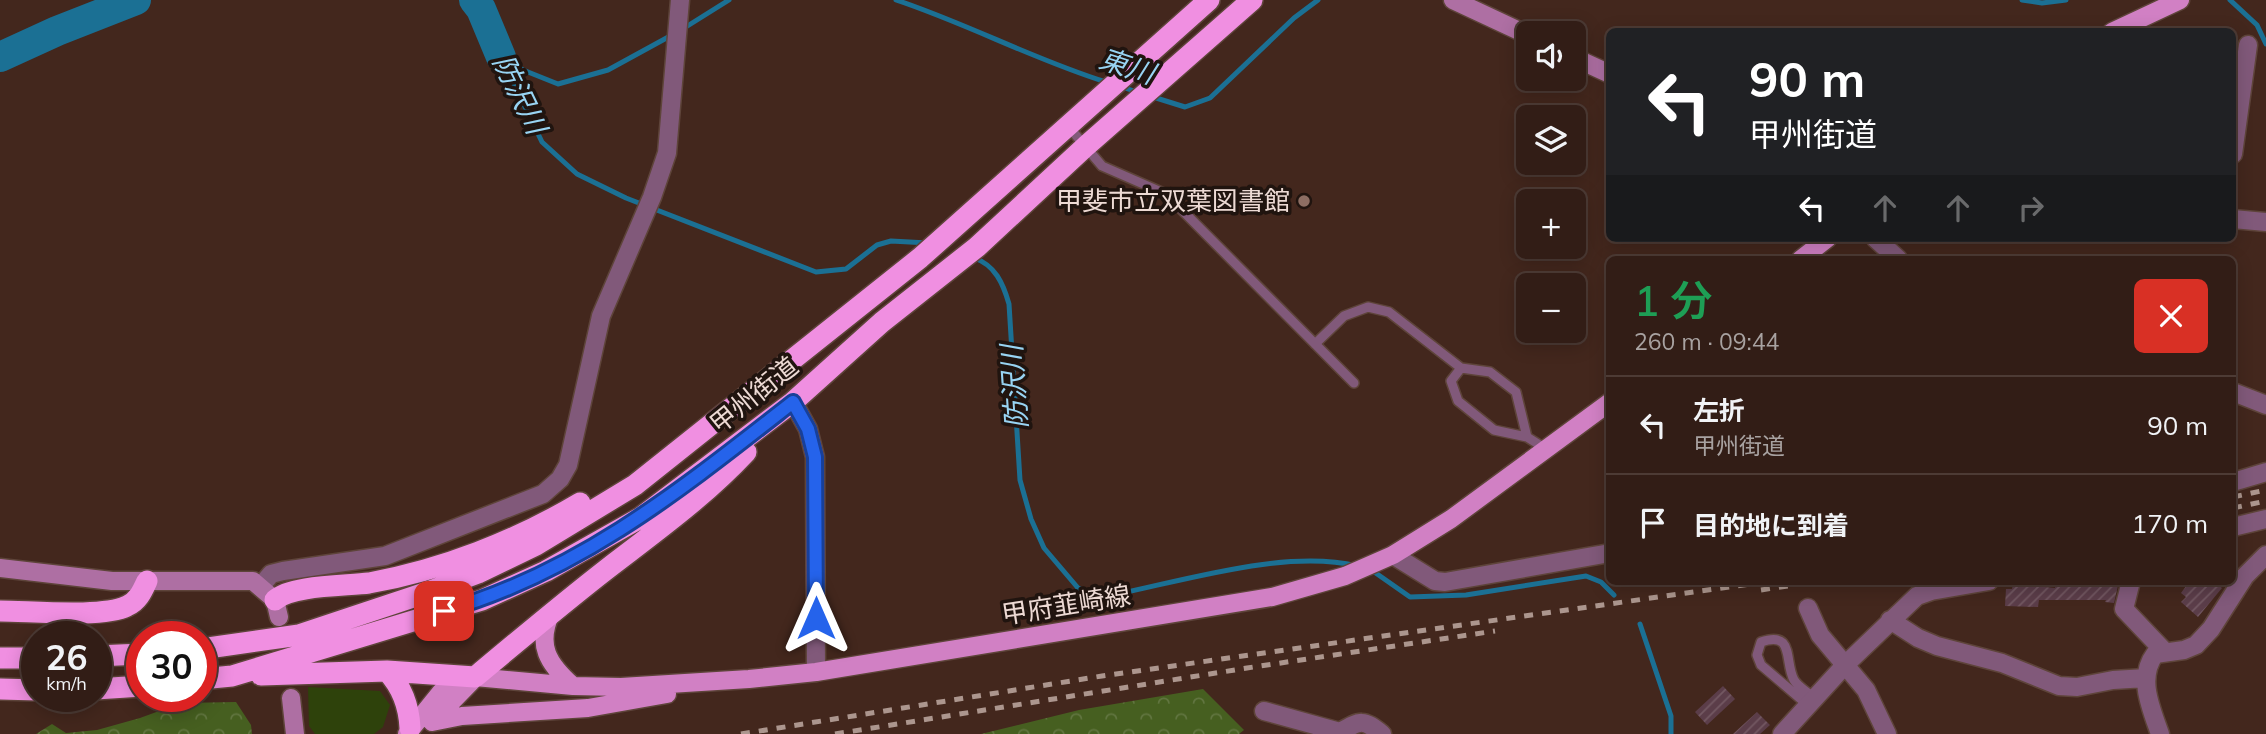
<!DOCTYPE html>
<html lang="ja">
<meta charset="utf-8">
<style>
:root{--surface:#321d16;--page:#3d2a23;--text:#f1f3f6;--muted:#a8a2a1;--line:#4d3b35}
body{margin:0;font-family:Mulish,"Noto Sans JP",sans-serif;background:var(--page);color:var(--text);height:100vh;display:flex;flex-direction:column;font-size:26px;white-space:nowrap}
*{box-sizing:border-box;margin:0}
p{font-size:23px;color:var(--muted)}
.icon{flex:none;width:38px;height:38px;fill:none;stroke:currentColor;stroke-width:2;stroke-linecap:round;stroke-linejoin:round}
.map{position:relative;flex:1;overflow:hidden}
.side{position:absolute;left:1606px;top:256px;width:630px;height:329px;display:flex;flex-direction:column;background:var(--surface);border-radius:10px;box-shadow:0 4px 18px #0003,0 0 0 2px var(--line)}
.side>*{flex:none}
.top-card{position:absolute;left:1606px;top:28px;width:630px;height:214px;border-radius:10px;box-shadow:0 4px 18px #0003,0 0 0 2px var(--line);background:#202124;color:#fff;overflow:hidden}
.controls{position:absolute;left:1516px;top:21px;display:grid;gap:14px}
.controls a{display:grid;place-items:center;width:70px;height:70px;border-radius:10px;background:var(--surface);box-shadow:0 4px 18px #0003,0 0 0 2px var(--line);font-size:35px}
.speed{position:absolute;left:21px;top:621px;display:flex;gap:14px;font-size:35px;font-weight:700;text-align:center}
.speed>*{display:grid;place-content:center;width:91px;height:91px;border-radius:50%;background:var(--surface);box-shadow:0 4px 18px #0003,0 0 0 2px var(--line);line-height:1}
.speed small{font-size:18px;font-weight:400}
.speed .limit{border:10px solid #d22;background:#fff;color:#111}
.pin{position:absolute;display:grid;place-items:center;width:60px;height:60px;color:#fff;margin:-30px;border-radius:14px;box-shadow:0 4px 10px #0006}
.me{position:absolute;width:77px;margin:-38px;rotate:0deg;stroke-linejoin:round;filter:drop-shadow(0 0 5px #0008)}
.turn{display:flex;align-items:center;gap:24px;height:147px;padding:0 28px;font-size:32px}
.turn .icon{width:91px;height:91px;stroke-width:2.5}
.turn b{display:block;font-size:49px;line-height:60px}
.lanes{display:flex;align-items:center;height:66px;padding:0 28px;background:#0003;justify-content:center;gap:35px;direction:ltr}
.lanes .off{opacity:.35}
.round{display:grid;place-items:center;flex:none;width:74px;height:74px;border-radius:10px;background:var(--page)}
.summary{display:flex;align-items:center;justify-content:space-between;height:119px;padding:0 28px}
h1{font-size:42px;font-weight:600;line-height:52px;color:#1e9e55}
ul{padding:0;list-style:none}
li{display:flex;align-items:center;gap:21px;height:98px;padding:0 28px;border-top:2px solid var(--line)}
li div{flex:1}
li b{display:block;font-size:26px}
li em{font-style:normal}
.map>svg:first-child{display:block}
.green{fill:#2e420b}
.forest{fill:url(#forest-crowns)}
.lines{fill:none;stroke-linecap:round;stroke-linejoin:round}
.stream{stroke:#1b7094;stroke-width:5}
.river{stroke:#1b7094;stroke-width:30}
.building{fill:url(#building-hatch)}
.lane-casing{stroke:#5e443a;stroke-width:12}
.street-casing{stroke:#5e443a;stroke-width:21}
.secondary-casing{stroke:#5e443a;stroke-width:21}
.primary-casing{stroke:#5e443a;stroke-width:21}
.highway-casing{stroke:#5e443a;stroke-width:24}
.lane{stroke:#81597a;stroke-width:9}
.street{stroke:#81597a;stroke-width:18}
.secondary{stroke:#ae6fa3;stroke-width:18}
.primary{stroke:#d180c4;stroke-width:18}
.highway{stroke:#f08fe1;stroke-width:21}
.rail{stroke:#ac968e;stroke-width:5;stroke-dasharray:9 9;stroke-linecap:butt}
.route-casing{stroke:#184099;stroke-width:18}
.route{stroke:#2563eb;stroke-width:12}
.education-dot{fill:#8d6e63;stroke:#20140f;stroke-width:2.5}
.labels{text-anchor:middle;stroke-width:7;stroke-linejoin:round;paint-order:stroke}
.poi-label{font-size:26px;fill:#eddad4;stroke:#20140f;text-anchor:end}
.street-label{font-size:26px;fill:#eddad4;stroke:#20140f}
.water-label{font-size:28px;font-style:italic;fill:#98d4f3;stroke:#20140f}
</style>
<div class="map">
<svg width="2266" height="734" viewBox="0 0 2266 734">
<defs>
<pattern id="forest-crowns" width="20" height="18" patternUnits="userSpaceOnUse" patternTransform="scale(1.75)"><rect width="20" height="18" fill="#465f20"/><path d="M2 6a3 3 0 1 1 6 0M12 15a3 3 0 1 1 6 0" fill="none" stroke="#617540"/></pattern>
<pattern id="building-hatch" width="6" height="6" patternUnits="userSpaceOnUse" patternTransform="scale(1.75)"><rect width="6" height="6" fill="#5b3d49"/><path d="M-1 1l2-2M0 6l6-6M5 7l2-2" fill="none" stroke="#735862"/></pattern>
</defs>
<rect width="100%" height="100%" fill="#43271d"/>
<path class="green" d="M308,687L380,691L390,705L383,727L374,734H315L309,726Z"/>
<path class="forest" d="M1203,689L1244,730L1239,734H981L1079,710Z
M236,702L251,725L252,734H36L52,724L66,733L97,730L140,718L181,703Z"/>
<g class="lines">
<path class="stream" d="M896,0C968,24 1035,60 1106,82
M2022,0L2042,3L2066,0
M2230,0L2257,25L2266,44
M681,30L729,0
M501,57L542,142L577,174L626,198L816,272L846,269L877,245L891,241L928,243
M503,58L523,70L558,84L608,70L672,35
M1119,86L1140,93
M1153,97L1185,107L1210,98L1294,18L1318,0
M974,258C995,265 1003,283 1009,304L1020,480L1031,519L1044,548L1078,588L1098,598C1174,584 1282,548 1357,566
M1370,569L1410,597L1466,595L1586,576L1601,582L1614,595
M1640,624L1671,716V734"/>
<path class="river" d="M474,0L481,9L501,57
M0,57L57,31L136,0"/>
</g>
<path class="building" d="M2076,581H2119L2114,603L2105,602L2106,600H2039L2038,607L2005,606L2006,589H2012L2013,584L2055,588L2056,583H2076Z
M2190,581H2213L2222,588L2198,617L2181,602L2186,597L2181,593Z
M1723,686L1735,699L1707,725L1695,712Z
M1757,712L1770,725L1760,734H1733Z"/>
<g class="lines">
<defs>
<path id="lane" d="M1068,126L1102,166L1166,194L1354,383
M1315,344L1344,316L1368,307L1389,312L1461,368
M1527,437L1516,392L1490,372L1461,368L1451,381L1458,401L1494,430L1527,437L1546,449
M1809,706L1761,665L1757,655L1761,642C1795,630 1784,662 1794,680C1798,687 1809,693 1815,699"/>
<path id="street" d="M2233,154L2248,45
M2233,219L2266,222
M1875,238L1898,259
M2233,392L2266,405
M793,402L808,429L815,457L816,672
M2233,482L2266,472
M2233,527L2266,519
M1393,555L1435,581L1445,582L1610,553
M2131,581L2124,609L2164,651
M261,586L271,574L283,571L385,556L543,494L560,479L568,465L601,316L652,197L667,153L680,0
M1808,608L1820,635L1866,690L1887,734
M1890,620L1918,638L1937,646L2002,663L2059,686L2077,687L2113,680L2146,678
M1264,711L1340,732C1361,720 1363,719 1382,734
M1782,734L1845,665L1917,596L1931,591L1989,581
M2160,734C2151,708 2137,678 2155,654L2184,650L2196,645L2211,629L2245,576L2266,555"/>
<path id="secondary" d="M1453,0L1528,35
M1573,57L1610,74
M0,568L112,581H253L275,600L279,617
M291,698L295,734"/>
<path id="primary" d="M2112,32L2180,0
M1801,259L1828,238
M551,613C536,645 548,664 573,686
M434,720L473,680
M432,722L462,716L588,708L667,694
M407,734L441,692L456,681L475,677L573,686L621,687L749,679L816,672L1272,597L1345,576L1393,555L1451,519L1610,402"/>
<path id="highway" d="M275,600C291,585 346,586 369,583C442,570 516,541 580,503
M0,611C30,611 103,618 127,606C138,601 142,592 147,581
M201,649L299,635L425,593L478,573L536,545L635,485L920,258L1209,0
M96,656L142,654
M0,658H37
M387,671C402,687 409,706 410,728
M261,675L387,671L475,677C518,641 562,604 607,569C655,532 704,497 746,452
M201,679L232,676L482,600L546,571L640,518L793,402L882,322L977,247L1086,146L1252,0
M0,689L37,690
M96,689L142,686"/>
</defs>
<use href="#lane" class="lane-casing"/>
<use href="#street" class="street-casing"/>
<use href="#secondary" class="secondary-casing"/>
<use href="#primary" class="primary-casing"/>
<use href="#highway" class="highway-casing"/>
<use href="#lane" class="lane"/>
<use href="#street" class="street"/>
<use href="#secondary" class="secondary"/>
<use href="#primary" class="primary"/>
<use href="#highway" class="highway"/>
<path class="rail" d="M2233,497L2266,490
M2233,508L2266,501
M1761,590L1820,581
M741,734L1102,676L1771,581
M835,734L1247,668L1495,631"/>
</g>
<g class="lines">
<defs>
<path id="route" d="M444,611C580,572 683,488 793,402L808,429L815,457L816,618"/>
</defs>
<use href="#route" class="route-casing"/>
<use href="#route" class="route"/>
</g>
<circle class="education-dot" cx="1304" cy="201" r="7"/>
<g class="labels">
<g class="poi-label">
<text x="1290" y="210">甲斐市立双葉図書館</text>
</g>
<g class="street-label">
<text transform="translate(754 395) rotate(-39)" y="9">甲州街道</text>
<text transform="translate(1066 605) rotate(-9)" y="9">甲府韮崎線</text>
</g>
<g class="water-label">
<text transform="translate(1127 66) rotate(18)" y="10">東川</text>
<text transform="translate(520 94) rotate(64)" y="10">防沢川</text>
<text transform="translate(1014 387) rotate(-94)" y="10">防沢川</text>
</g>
</g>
</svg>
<div class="controls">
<a><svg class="icon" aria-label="sound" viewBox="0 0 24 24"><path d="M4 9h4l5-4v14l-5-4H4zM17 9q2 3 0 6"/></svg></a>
<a><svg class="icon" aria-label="layers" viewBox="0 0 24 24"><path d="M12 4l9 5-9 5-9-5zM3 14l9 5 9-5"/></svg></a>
<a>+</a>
<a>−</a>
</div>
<div class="speed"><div>26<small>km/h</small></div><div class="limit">30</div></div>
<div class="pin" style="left:444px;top:611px;background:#d93025"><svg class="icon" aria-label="arrive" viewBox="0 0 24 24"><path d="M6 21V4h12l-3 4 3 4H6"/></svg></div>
<svg class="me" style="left:816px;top:618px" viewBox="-20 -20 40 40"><path d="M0-17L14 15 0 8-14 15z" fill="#2563eb" stroke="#fff" stroke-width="4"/></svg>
<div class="top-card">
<div class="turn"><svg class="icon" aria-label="left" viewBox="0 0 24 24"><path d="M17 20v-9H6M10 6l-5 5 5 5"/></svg><div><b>90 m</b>甲州街道</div></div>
<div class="lanes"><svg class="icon" aria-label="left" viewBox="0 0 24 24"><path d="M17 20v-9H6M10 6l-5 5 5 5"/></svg><svg class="icon off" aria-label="ahead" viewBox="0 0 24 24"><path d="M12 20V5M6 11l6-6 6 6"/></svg><svg class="icon off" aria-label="ahead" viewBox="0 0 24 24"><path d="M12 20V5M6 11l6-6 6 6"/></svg><svg class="icon off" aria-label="right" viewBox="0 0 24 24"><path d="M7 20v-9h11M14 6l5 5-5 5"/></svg></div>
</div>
<section class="side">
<div class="summary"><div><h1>1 分</h1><p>260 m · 09:44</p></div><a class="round" style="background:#d93025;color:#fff"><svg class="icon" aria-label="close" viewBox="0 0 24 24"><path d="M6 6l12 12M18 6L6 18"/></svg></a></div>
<ul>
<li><svg class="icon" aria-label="left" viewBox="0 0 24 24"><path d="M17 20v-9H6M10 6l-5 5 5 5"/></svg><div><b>左折</b><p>甲州街道</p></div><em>90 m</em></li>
<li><svg class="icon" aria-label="arrive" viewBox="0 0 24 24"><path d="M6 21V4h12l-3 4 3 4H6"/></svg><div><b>目的地に到着</b></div><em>170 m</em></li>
</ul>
</section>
</div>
